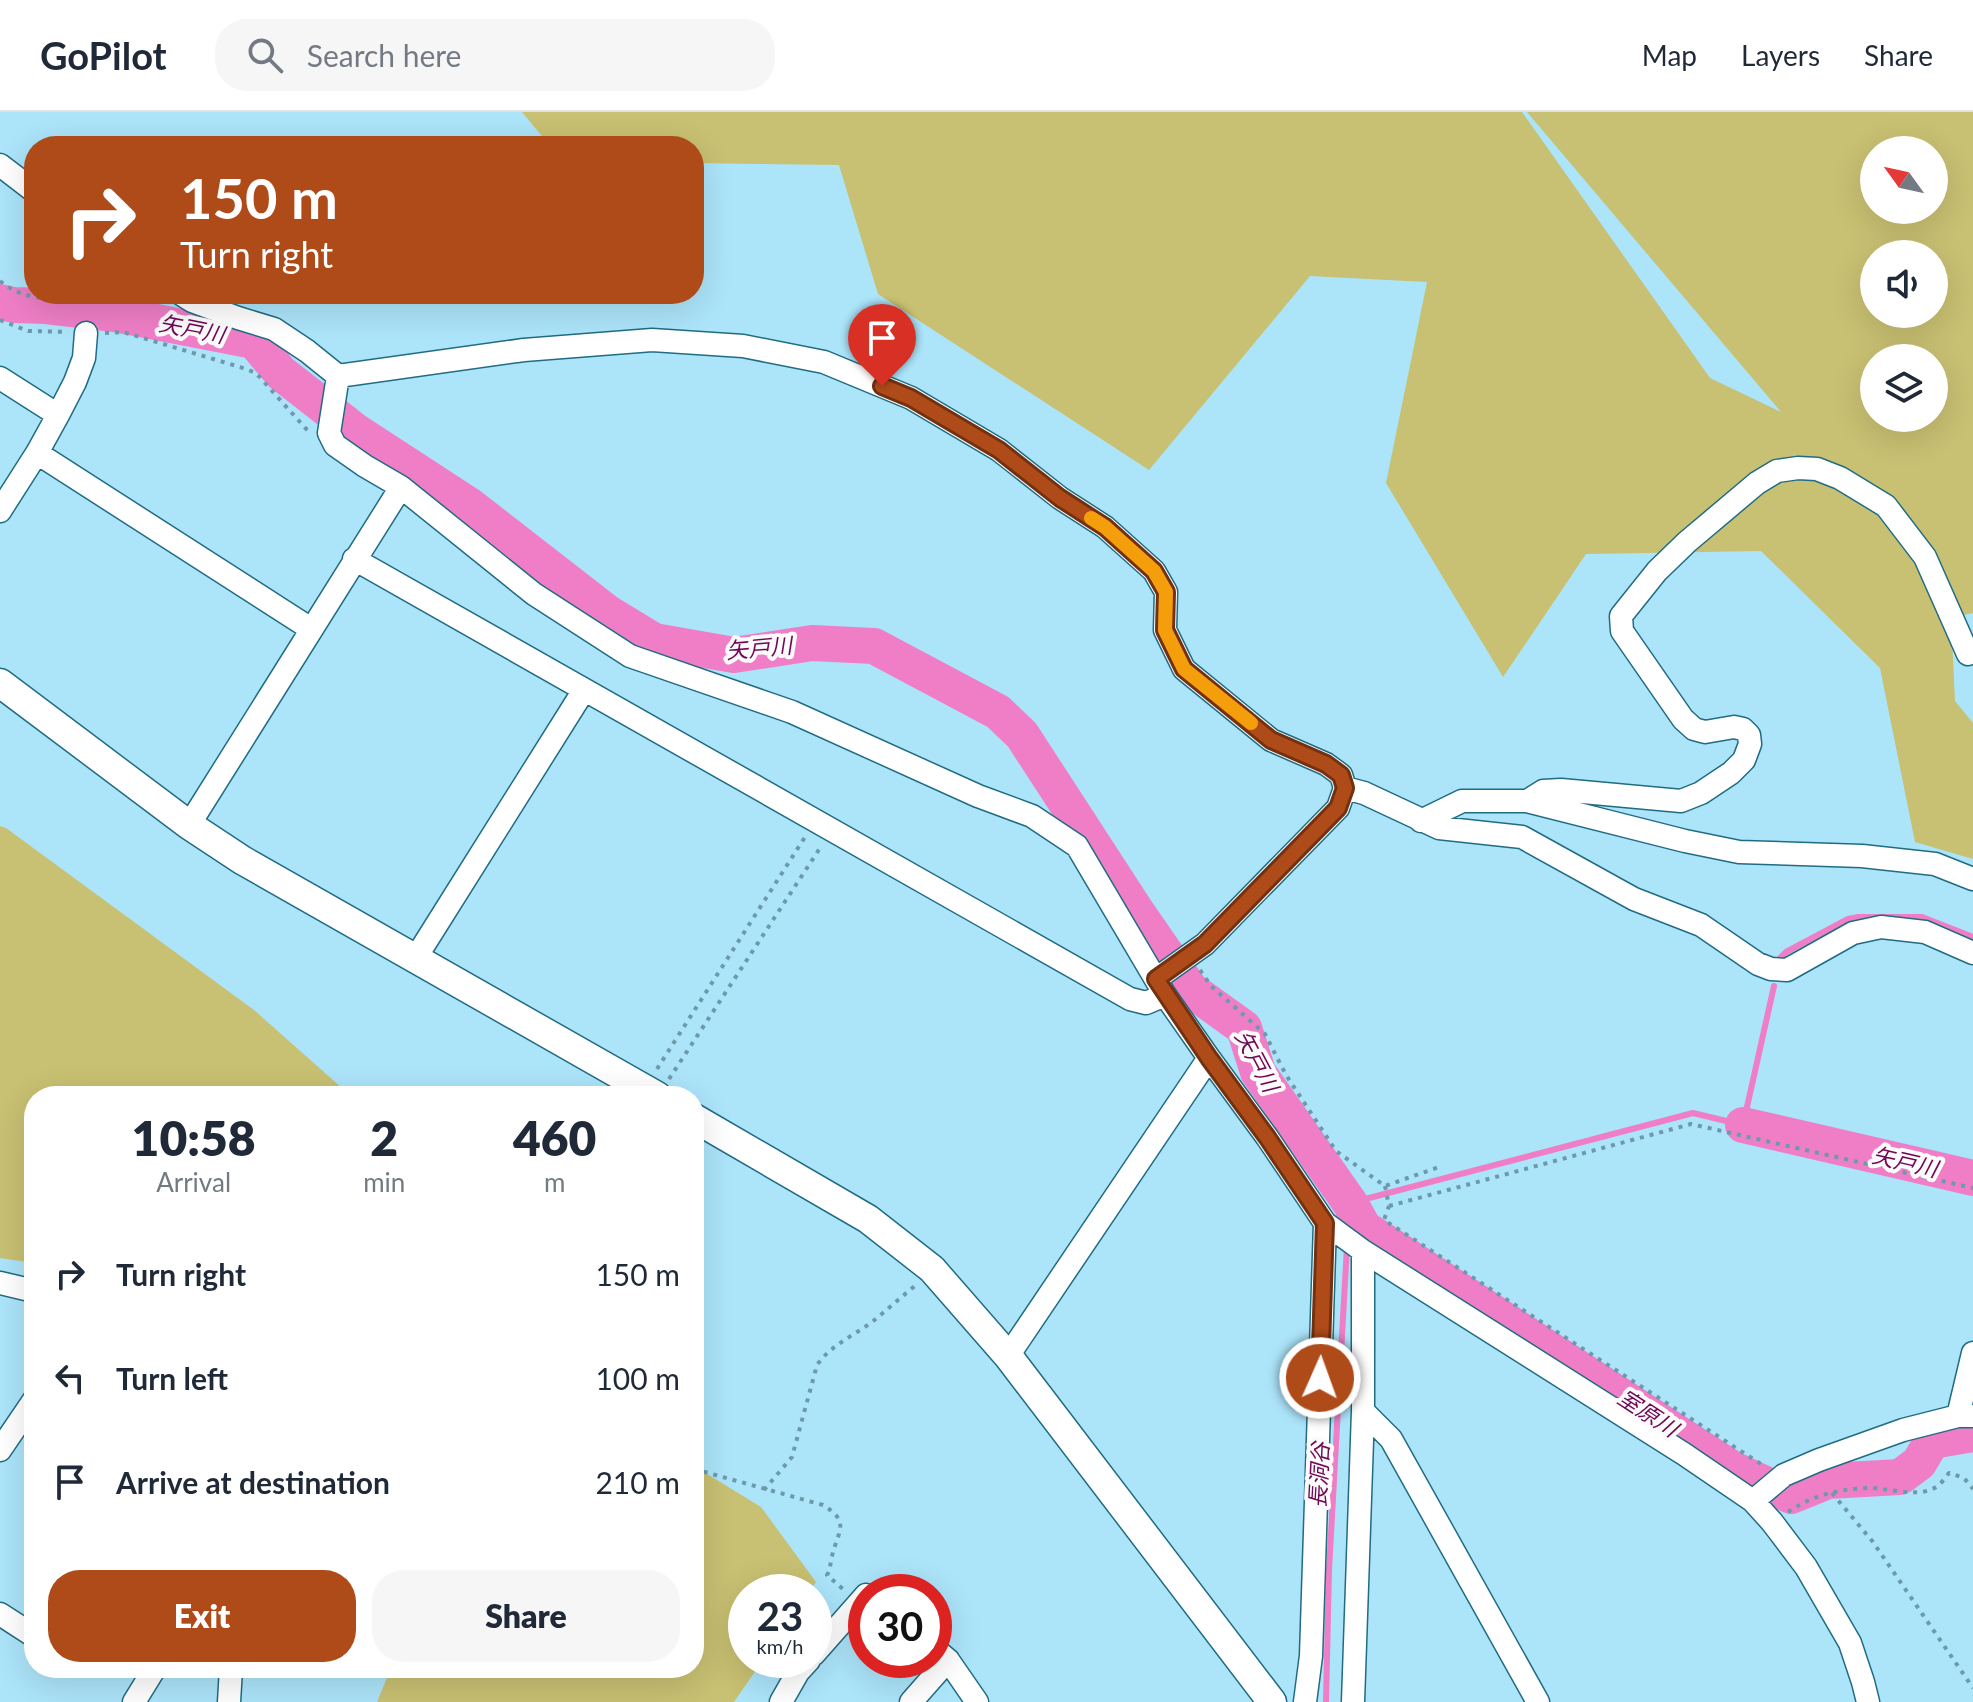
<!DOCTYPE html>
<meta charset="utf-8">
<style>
:root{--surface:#fff;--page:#f6f6f7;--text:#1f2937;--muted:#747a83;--line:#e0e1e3;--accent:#af4b19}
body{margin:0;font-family:Lato,"Noto Sans JP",sans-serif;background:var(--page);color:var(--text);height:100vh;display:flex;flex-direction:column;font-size:30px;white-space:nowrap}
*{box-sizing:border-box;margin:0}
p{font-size:26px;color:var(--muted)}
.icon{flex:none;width:44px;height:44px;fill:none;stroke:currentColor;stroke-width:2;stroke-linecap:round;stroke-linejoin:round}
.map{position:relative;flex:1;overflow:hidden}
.drawer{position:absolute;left:24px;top:974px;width:680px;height:592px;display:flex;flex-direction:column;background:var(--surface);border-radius:32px;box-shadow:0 8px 32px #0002}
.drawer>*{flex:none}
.banner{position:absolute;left:24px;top:24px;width:680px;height:168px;border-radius:32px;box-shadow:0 8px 32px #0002;background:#af4b19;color:#fff;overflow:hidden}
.needle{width:52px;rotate:303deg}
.tools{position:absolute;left:1860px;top:24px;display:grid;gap:16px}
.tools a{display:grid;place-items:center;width:88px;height:88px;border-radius:50%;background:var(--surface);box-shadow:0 8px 32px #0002;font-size:40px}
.speed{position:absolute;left:728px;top:1462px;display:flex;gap:16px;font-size:40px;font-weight:700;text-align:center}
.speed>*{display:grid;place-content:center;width:104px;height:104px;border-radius:50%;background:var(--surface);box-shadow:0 8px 32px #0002;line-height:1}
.speed small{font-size:20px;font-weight:400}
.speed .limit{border:12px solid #d22;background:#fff;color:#111}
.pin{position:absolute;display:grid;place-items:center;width:68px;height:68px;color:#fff;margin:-82px -34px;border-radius:50% 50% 50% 0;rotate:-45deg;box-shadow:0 0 8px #0007}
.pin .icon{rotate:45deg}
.me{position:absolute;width:88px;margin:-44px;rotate:2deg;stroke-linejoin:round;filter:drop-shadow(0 0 6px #0008)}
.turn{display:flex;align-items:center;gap:28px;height:168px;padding:0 24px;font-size:36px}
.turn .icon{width:104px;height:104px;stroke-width:2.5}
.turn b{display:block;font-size:56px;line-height:68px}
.eta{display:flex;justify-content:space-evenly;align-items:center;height:136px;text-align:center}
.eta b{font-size:48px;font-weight:800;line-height:56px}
.cta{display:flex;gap:16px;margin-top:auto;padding:16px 24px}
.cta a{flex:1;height:92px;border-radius:32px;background:var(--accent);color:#fff;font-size:32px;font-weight:800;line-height:92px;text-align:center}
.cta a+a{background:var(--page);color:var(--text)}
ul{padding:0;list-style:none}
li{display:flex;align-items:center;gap:24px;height:104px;padding:0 24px}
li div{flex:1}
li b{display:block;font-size:30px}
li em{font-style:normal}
header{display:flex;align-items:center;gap:48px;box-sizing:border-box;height:112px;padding:0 40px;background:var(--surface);border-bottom:2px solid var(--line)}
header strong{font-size:38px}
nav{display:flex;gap:44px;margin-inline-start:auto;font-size:28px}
.search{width:560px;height:72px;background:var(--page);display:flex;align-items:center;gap:20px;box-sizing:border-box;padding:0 28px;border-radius:32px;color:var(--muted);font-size:30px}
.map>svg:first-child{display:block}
.green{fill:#c8c072;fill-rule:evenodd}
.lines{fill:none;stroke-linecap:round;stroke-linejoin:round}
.stream{stroke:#ef7ec6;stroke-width:6}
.river{stroke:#ef7ec6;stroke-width:36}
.minor-casing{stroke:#206c83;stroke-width:25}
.tertiary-casing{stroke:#206c83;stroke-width:31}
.path{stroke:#6d9aaa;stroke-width:4;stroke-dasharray:4 6;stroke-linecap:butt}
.minor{stroke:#fff;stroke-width:22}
.tertiary{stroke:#fff;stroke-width:28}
.route-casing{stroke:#723110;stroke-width:20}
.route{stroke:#af4b19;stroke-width:14}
.slow{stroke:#f59e0b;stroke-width:14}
.labels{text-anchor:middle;stroke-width:8;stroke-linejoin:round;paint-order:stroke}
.water-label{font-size:22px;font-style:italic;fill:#720755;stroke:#fbfbfb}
</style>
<header>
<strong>GoPilot</strong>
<div class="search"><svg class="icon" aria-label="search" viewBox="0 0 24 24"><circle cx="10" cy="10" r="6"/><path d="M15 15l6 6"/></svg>Search here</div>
<nav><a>Map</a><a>Layers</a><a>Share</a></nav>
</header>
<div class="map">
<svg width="1973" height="1590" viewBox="0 0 1973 1590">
<rect width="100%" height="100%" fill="#ace4fa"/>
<path class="green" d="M522,0H1522L1710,266L1781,300L1527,0H1973V501L1951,506L1955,589L1973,611V747L1915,730L1880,556L1761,439L1586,442L1503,565L1386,371L1427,170L1310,164L1149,358L878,182L839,53L694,51V34H550ZM1874,38H1934V98H1874ZM1874,142H1934V202H1874ZM1874,246H1934V306H1874Z
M0,714L6,716L254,898L351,984H34V1151L0,1146Z
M694,1354L761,1395L816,1470L809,1480H746V1548H763L734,1590H377L391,1556H694Z"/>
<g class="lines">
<path class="stream" d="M1780,846L1786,840L1848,807L1858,805H1922L1973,825
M1348,1123L1350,1091L1693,1001L1743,1013L1774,874
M1326,1590L1329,1458L1347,1134"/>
<path class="river" d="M0,190L14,193L46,194L115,202L254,229L281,261L354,318L469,393L608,501L654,529L734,543L812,531L874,534L998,600L1022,623L1137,800L1191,878L1244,916L1258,960L1350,1091L1364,1116L1733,1357L1791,1384L1828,1369L1900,1365L1919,1351L1932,1329L1973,1322
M1743,1013L1973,1066"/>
<defs>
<path id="minor" d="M0,53L34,79
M181,182L192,189L238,206L274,217L307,239L338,264L524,238L652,228L743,234L824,250L911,286L999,338L1060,386L1105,415L1154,459L1166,480L1165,518L1184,557L1271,628L1326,652L1341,663L1345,676L1364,681L1439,716L1522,725L1634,787L1701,813L1758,852L1771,857L1787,858L1853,821L1881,815L1925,820L1973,841
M338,264L329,321L335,333L365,354L401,375L534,482L630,544L792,600L978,684L1032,704L1077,734L1165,883L1209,946L1267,1025L1325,1111L1363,1139L1684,1342L1753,1389L1772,1410L1806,1455L1850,1531L1863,1570L1868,1590
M0,266L58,303L75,270L84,246L86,221
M58,303L37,341L311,517
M0,399L37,341
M354,447L1130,887L1146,891L1165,883
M1527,689L1685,729L1739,740L1862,744L1935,752L1973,767
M1421,709L1462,689H1527L1543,679L1561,678L1681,689L1701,681L1731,661L1744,648L1750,632L1749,623L1743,617L1734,615L1705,620L1694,617L1683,607L1622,519L1621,504L1657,459L1687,430L1757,371L1777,359L1798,356L1817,357L1840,366L1886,394L1925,445L1968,542
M189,713L401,375
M415,847L584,578
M1156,867L1205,832L1338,696L1345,676
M1363,1139V1299L1391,1327L1538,1590
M0,1171L34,1179
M1008,1244L1209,946
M1958,1304L1973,1241
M0,1338L34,1288
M1753,1389L1784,1363L1819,1348L1903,1318L1958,1304H1973
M0,1502L34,1524
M934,1536L948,1548L977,1590
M814,1542L866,1483
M134,1590L155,1556
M229,1590L231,1556
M781,1590L798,1560L809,1548
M911,1590L948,1548
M1305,1590L1311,1544L1325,1111
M1353,1590L1363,1299"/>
<path id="tertiary" d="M0,571L189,713L242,748L657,984
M694,1006L868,1107L932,1157L1008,1244L1272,1590"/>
</defs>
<use href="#minor" class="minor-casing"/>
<use href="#tertiary" class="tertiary-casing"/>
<path class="path" d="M0,169C31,195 69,185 106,183C117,182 128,183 139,184L140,182
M0,208L28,219L68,220
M105,221L123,220L240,255L256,261L308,319
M1200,858L1211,874L1265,922L1286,963L1336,1039L1385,1074L1439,1055
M657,957L805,725
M669,967L822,733
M1385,1074L1389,1094L1384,1108L1764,1354
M1389,1094L1691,1012L1973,1076
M694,1357L823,1393C851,1410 838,1419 832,1444C830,1451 831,1456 827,1463L844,1478
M764,1378L792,1345L817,1253C831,1233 853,1224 872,1210C887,1198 901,1185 916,1173
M1832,1381L1873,1430L1973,1576
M1788,1400C1813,1383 1836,1378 1866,1376C1886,1375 1918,1387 1936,1375C1941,1372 1945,1366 1949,1361L1964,1366L1973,1377"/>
<use href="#minor" class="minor"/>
<use href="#tertiary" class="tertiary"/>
</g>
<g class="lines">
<defs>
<path id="route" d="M882,274L911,286L999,338L1060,386L1105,415L1154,459L1166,480L1165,518L1184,557L1271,628L1326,652L1341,663L1345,676L1338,696L1205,832L1156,867L1209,946L1267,1025L1325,1111L1320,1266"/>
</defs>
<use href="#route" class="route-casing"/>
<use href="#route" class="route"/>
<path class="slow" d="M1091,406L1105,415L1154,459L1166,480L1165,518L1184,557L1251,611"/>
</g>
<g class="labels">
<g class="water-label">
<text transform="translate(192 217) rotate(11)" y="8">矢戸川</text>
<text transform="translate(759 536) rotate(-5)" y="8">矢戸川</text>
<text transform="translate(1257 949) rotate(62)" y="8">矢戸川</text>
<text transform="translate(1905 1050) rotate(13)" y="8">矢戸川</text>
<text transform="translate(1648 1301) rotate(33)" y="8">室原川</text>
<text transform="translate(1319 1363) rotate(-87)" y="8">長洞谷</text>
</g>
</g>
</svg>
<div class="tools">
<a><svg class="needle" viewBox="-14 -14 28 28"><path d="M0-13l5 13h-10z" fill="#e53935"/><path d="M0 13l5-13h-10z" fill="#747a83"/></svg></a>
<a><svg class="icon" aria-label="sound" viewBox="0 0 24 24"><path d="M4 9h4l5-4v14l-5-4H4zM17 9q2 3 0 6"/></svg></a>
<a><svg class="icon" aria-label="layers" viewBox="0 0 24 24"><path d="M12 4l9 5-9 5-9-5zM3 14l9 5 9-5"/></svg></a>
</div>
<div class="speed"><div>23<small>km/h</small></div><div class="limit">30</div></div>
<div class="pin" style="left:882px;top:274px;background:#d93025"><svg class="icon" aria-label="arrive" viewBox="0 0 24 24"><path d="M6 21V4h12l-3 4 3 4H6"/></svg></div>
<svg class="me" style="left:1320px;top:1266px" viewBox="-20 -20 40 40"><circle r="17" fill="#af4b19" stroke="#fff" stroke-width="3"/><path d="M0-11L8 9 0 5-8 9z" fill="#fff"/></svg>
<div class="banner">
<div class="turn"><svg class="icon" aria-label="right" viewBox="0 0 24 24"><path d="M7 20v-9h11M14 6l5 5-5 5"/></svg><div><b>150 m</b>Turn right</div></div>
</div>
<section class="drawer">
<div class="eta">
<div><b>10:58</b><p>Arrival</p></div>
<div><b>2</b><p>min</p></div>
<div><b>460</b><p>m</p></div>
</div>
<ul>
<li><svg class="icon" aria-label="right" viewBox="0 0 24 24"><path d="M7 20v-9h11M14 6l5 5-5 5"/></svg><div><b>Turn right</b></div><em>150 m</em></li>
<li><svg class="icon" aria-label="left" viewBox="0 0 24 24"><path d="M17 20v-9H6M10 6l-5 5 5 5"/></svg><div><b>Turn left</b></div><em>100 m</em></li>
<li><svg class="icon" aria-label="arrive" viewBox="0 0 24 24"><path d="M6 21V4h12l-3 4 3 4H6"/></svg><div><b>Arrive at destination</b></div><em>210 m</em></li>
</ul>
<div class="cta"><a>Exit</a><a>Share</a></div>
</section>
</div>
